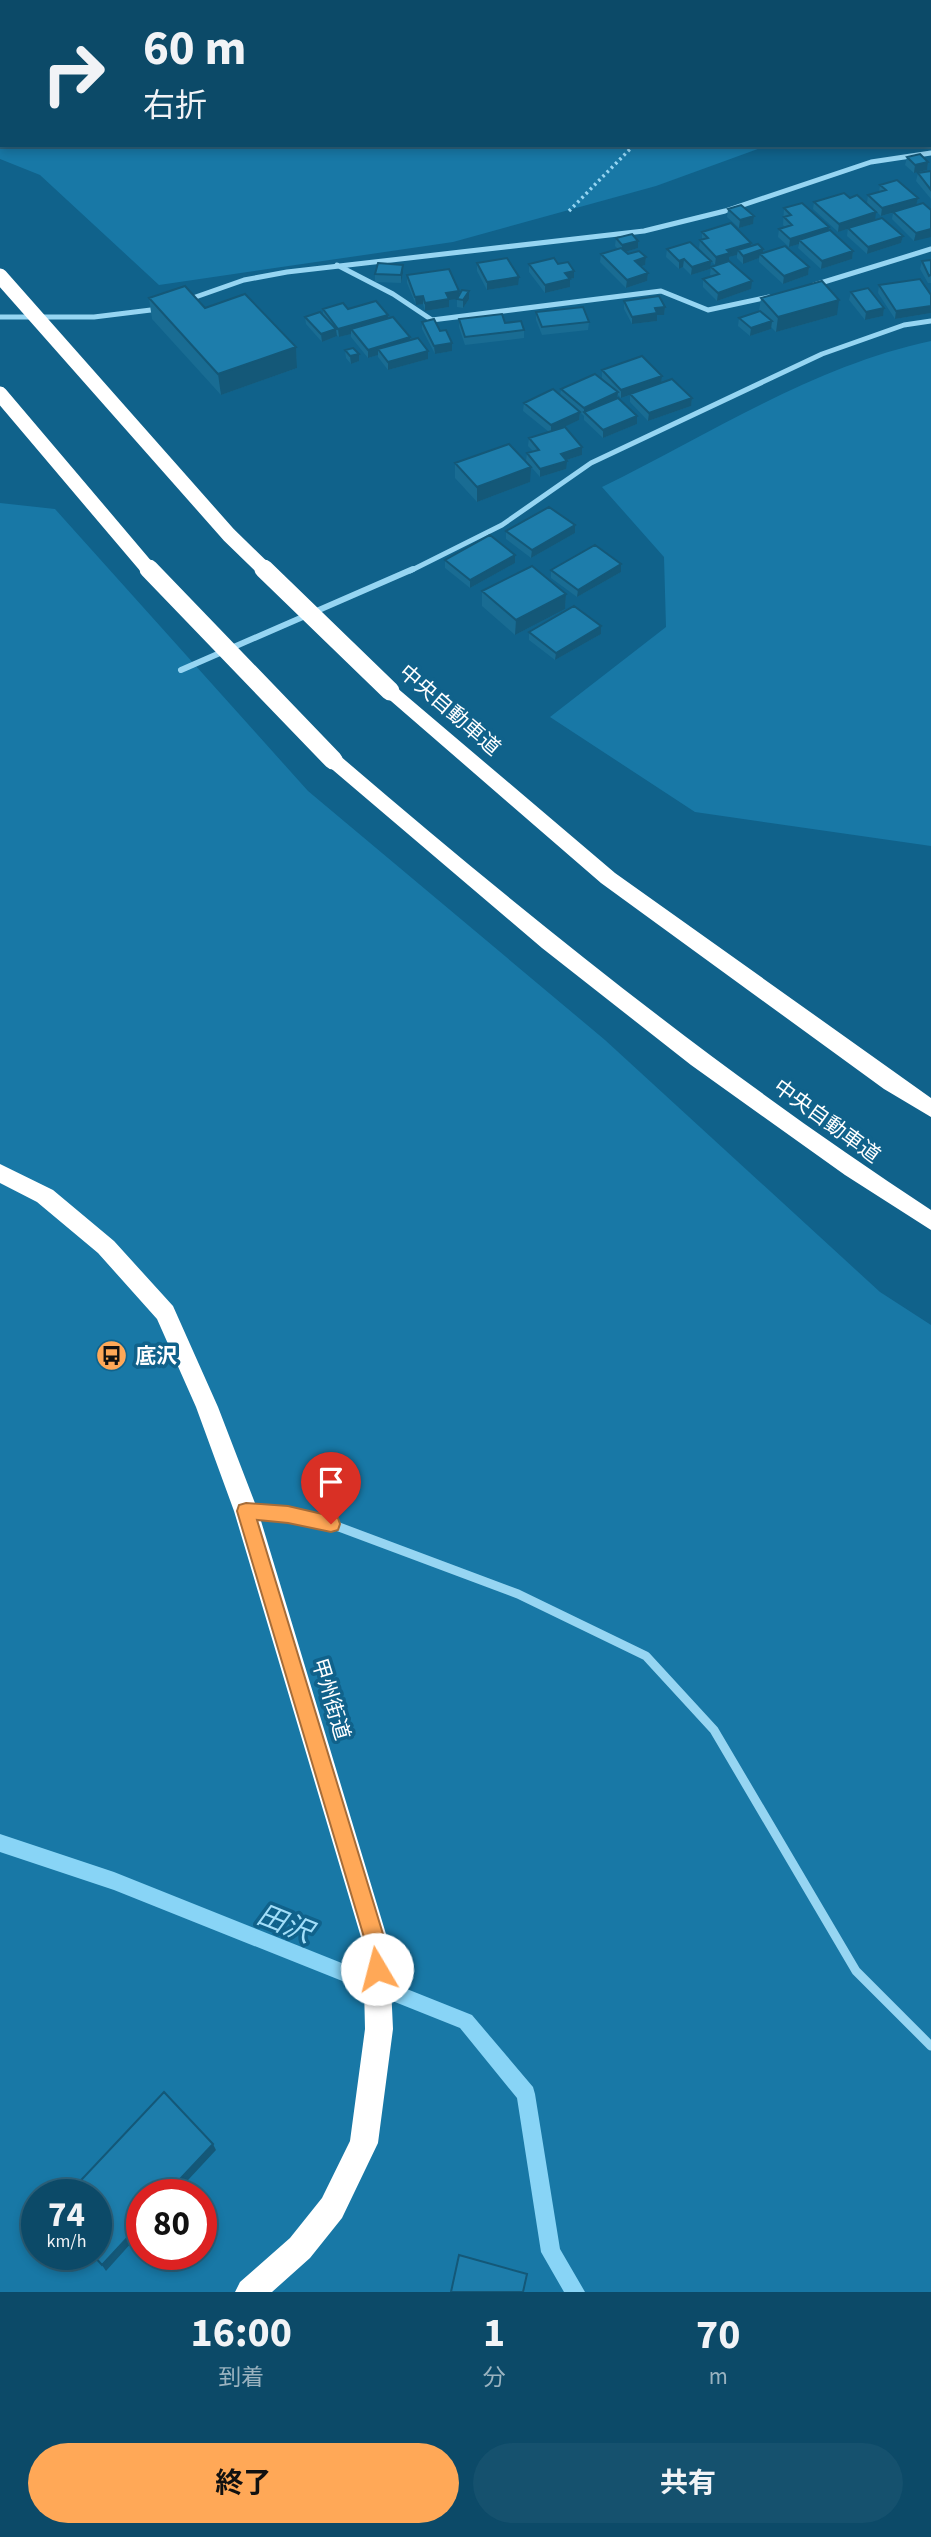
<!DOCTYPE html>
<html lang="ja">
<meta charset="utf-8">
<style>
:root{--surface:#0c4a68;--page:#15516e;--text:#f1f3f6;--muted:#9ab3c0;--line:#2c627c;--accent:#ffa857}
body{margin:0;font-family:"Source Sans 3","Noto Sans JP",sans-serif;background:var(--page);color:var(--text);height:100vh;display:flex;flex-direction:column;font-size:26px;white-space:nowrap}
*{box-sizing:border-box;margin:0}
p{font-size:23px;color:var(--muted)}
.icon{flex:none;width:38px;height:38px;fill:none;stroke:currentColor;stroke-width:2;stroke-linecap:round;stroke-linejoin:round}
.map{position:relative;height:2292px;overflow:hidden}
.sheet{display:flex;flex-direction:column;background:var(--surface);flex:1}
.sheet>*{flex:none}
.top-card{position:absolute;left:0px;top:0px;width:931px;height:147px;box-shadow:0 4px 10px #0003,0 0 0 2px var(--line);background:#0c4a68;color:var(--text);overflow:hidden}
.speed{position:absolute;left:21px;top:2179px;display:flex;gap:14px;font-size:35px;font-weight:700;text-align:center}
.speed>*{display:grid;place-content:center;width:91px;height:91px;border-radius:50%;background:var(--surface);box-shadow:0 4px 10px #0003,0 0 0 2px var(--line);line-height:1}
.speed small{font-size:18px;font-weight:400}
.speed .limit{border:10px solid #d22;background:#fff;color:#111}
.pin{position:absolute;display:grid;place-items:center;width:60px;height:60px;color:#fff;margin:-72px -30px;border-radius:50% 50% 50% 0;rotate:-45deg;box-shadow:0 0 7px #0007}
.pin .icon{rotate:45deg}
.me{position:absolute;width:77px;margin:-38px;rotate:352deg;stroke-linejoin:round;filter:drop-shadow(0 0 5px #0008)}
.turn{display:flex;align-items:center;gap:24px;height:147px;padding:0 28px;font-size:32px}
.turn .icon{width:91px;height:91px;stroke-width:2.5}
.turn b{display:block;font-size:49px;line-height:60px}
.eta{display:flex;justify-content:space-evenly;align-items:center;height:119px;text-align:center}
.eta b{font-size:42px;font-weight:700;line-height:49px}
.cta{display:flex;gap:14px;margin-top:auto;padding:14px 28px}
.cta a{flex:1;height:80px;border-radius:42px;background:var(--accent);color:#111;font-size:28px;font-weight:700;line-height:80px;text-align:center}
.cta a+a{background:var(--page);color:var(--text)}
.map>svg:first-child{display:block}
.green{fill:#1878a6;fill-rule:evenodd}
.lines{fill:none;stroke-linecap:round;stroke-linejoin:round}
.stream{fill:#88d4f6;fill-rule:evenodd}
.path{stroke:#96d5f2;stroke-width:3.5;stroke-dasharray:2.5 3.5;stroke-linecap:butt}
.street-far2{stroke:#96d5f2;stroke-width:5}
.street-far1{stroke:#96d5f2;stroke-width:6}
.street{stroke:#96d5f2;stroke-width:9}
.highway{fill:#fff;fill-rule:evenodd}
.highway-bridge-far1{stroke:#fff;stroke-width:15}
.highway-bridge{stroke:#fff;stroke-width:19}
.wall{fill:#196c93}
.shaded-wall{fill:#145878}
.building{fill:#1d7dab;stroke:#145878;stroke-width:2}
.route{fill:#ffa857;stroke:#a66d39;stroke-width:2}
.labels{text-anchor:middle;stroke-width:7;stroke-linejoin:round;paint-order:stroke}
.street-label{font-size:21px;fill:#fff;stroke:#10628b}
.poi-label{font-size:21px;font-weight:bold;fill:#fff;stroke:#10628b;text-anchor:start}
.near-water-label{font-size:28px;font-style:italic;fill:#a2def9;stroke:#10628b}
</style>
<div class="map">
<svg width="931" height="2292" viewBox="0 0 931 2292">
<rect width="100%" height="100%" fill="#10628b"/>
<path class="green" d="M0,0H931V142L929,2H2V145H769L656,186L453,242L159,285L40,175L0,159Z
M931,341V846L695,812L550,717L666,627L664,557L602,487C709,435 813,366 931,341Z
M0,503L55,509L308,791L605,1040L880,1292L931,1325V2292H0ZM37,2194H96V2254H37ZM142,2194H201V2254H142Z"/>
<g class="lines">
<path class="stream" d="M0,1834L114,1872L472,2015L533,2087L535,2094L560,2249L585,2292H564L541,2252L517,2098L460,2028L114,1890L0,1852Z"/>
<path class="path" d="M354,0L357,2
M569,211L634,145"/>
<path class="street-far2" d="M337,265L393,294L432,320L661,291L708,310L769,297
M814,285L931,249
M187,300L244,280L287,272L644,231L725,211L871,162L931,153
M0,317H94L159,309
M410,571L502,525L591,463L822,354L904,325L931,321"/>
<path class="street-far1" d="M181,670L413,569"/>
<path class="street" d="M250,1511L288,1514L331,1524L518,1594L646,1656L714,1730L856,1971L931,2046"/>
<path class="highway" d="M390,685L396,687L615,873L931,1098V1117L884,1089L601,883L384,695L381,691L384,687Z
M333,754L339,755C529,918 722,1073 931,1210V1230L845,1175L691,1065L542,948L327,765L324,760L327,755Z
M0,1164L53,1190L114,1241L173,1306L218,1407L258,1511L389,1944L393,2029L378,2143L342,2218L310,2258L272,2292H235L240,2282L290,2238L322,2198L350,2141L365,2029L363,1944L234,1511L196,1407L157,1319L98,1253L37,1202L0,1183Z"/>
<path class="highway-bridge-far1" d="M0,276L229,535L266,571
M0,394L150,571"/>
<path class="highway-bridge" d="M149,569L333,760
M264,569L390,691"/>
</g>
<path class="wall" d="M907,157L928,162L927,170L914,173L905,165Z
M931,171V199L916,181L918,173Z
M880,185L918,198L916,205L923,203L914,241L892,219L893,213L881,216L867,203L868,195L879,192Z
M814,202L875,220L903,236L901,243L867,254L847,236L848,228L865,223L838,232L813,209Z
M784,208L829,227L828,231L853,251L852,259L821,269L798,248L799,244L789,247L778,237L779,229L785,227L783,225Z
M728,209L754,216L753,224L739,228L727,217Z
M702,232L763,249V253L809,267L808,275L783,284L759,262V258L743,264L737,258V255L729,257V261L715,265L699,248L700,240H702Z
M616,238L638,241V248L625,252L628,254L646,257L645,265L641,267L648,273L647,281L626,288L600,262L601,254L618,249L615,246Z
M667,249L710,269L691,275L683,267L679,269L666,257Z
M931,260V283H928L920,269L922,261Z
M477,263L518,285L487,290L477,271Z
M529,264H558L574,278L570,279V287L545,293L529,272Z
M403,265V273L401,283L375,282V274Z
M711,267L751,289L717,301L703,287V279L712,276L710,275Z
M407,275L459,291V296L469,299L463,308L457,307V299L449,300V307L425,311L423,304L416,305L407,283Z
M879,285L931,295V313L895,319L878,293Z
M851,292L884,308L883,316L865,320L849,300Z
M149,298L205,308L296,347L297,368L221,395L152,319Z
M761,298L837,315L776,332L771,327V329L750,336L738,326L739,318L759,311Z
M624,301L665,307L664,315H657V321L632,324L624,309Z
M323,309H348L388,318L410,337V340L428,359L388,370L378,357V355L368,358L351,337V334L339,337L337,335V336L322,342L306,324L305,317L323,315Z
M536,312L589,322L588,330L542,335L536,320Z
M459,319L505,323L524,330V338L465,345L459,327Z
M422,322L452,343V351L435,354L422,329Z
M345,350L359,361L351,364L346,358Z
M602,370L662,376L661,383L692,398L691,406L648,421L630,402V395L621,398L618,395L617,398L637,416V424L603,438L584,420V416L580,412L579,420L563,427L582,455L566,460V469L540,477L526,461L527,453L533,451L528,446L529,438L549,432L523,411L524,403L560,396L561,389L608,385L602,378Z
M455,463L530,482L477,502L455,478Z
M575,525V533L531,558L506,539V531Z
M445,560L515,563L470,588L445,568Z
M621,564V572L577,597L551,578V570Z
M482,591L566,594L565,609L515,635L482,606Z
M601,626V634L555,660L529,640V632Z"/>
<path class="shaded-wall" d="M928,162L927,170L914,173L915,165Z
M918,198L916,206L881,216L882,208Z
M876,212L875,220L838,232L839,224Z
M754,216L753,224L739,228L740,220Z
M931,225V237L914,241L916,233Z
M829,227L828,235L799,240V244L789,247L790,239Z
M903,236L901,243L867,254L868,247Z
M638,241V248L622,253V245Z
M751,243L750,251L738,250L737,255L729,257V261L715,265L716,257L727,250Z
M763,249V257L760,254L759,258L743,264V256Z
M853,251L852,259L821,269L822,261Z
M646,257L645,265L634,269L635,261Z
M684,259L683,267L679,269V261Z
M711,261L710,269L691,275L692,267Z
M403,265V273L401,283V275Z
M809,267L808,275L783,284L784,276Z
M574,271V278L570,279V287L545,293V285L565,273Z
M648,273L647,281L626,288L627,280Z
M519,277L518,285L487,290V282Z
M752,281L751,289L717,301L718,293Z
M459,291V299L449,300V307L425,311V303L446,293Z
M469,291V299L463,308V300Z
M423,296V304L416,305L415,297Z
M839,300L837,315L776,332L778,317Z
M931,306V313L895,319L896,311Z
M665,307L664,315H657V321L632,324V317L655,308Z
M884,308L883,316L865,320L866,312Z
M388,315V323L351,329V334L339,337L338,329Z
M772,321L771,329L750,336L751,328Z
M336,329L337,336L322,342L321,334Z
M410,337V345L378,349V355L368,358V350Z
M452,343V351L435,354L434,346Z
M296,347L297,368L221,395L218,374Z
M428,351V359L388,370V362Z
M359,354V361L351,364L350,356Z
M662,376L661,384L621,398V390Z
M618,392L617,400L584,412V408Z
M692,398L691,406L648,421L649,413Z
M580,412L579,420L551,433V425Z
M637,416V424L603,438V430Z
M582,447V455L560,462L561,454Z
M567,461L566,469L540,477V469Z
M531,467L530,482L477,502V487Z
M575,525V533L531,558L532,550Z
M515,555V563L470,588V580Z
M621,564V572L577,597L578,590Z
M566,594L565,609L515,635L516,620Z
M601,626V634L555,660L556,653Z
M213,2144L216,2150L175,2194H166Z
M142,2222V2231L106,2271L102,2265Z"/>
<path class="building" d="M920,154L928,162L915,165L907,157Z
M931,171V190L918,173Z
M897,180L918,198L882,208L868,195L886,190L880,185Z
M844,193L850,198L857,195L876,212L839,224L814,202Z
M802,203L829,227L790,239L779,229L792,225L784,217L791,215L784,208Z
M923,203L931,210V229L916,233L893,212Z
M741,205L754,216L740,220L728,209Z
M882,218L903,236L868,247L848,228Z
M731,223L751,243L727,250L730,253L716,257L700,240L708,238L702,232Z
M830,230L853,251L822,261L799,240Z
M632,234L638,241L622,245L616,238Z
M690,242L711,261L692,267L684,259L679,261L667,249Z
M758,244L763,249L743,256L738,250Z
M785,246L809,267L784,276L760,254Z
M621,248L628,254L639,251L646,257L635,261L648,273L627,280L601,254Z
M507,258L519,277L487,282L477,263Z
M554,258L558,264L568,262L574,271L565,273L570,279L545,285L529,264Z
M931,260V275L929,276L922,261Z
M729,261L752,281L718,293L703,279L719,274L711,267Z
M378,263L403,265L401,275L375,274Z
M449,269L459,291L446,293L449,299L425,303L423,296L415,297L407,275Z
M920,279L931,295V306L896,311L879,285Z
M822,281L839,300L778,317L761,298Z
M185,286L205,308L245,294L296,347L218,374L149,298Z
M868,288L884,308L866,312L851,292Z
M462,290L469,291L463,300L457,299Z
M659,296L665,307L655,308L657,313L632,317L624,301Z
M376,301L388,315L338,329L323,309L343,303L348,309Z
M583,307L589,322L542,327L536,312Z
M760,311L772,321L751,328L739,318Z
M320,312L336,329L321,334L305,317Z
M502,314L505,323L521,321L524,330L465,337L459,319Z
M393,317L410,337L368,350L351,329Z
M434,319L440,331L446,330L452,343L434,346L422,322Z
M418,338L428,351L388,362L378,349Z
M353,348L359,354L350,356L345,350Z
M642,356L662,376L621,390L602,370Z
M595,374L618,392L584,408L561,389Z
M672,379L692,398L649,413L630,394Z
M553,389L580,412L551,425L524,403Z
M618,398L637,416L603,430L584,412Z
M565,427L582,447L561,454L567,461L540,469L527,453L539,450L529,438Z
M509,444L531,467L477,487L455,463Z
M549,507L575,525L532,550L506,531Z
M490,535L515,555L470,580L445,560Z
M595,545L621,564L578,590L551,570Z
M532,566L566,594L516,620L482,591Z
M574,606L601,626L556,653L529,632Z
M164,2092L213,2144L166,2194H142V2222L102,2265L92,2254H96V2194H68Z
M459,2255L527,2274L523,2292H451Z"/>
<path class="route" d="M246,1503L288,1506L331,1516L338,1518L340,1524L338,1530L331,1532L288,1523L257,1520L386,1944L388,1969L385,1976L377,1979L370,1976L366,1944L237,1511L239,1505Z"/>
<defs>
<symbol id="bus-disc" viewBox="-11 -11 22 22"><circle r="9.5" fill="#ffa857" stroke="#10628b"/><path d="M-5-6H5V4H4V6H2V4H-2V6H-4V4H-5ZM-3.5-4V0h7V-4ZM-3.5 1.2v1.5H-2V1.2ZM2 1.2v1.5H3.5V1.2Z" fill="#111"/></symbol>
</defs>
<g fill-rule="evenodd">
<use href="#bus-disc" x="94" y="1338" width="35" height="35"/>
</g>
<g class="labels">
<g class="street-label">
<text transform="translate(450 710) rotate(41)" y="7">中央自動車道</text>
<text transform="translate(827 1121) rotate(36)" y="7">中央自動車道</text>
<text transform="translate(331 1699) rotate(73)" y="7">甲州街道</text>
</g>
<g class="poi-label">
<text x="135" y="1363">底沢</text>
</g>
<g class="near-water-label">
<text transform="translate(285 1923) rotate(22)" y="10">田沢</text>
</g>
</g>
</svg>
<div class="speed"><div>74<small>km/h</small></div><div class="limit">80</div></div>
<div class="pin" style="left:331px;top:1524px;background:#d93025"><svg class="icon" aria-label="arrive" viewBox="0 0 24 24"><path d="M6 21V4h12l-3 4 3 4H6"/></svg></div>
<svg class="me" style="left:377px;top:1969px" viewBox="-20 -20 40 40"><circle r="19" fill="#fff"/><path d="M0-13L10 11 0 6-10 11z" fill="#ffa857"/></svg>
<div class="top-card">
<div class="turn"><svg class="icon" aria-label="right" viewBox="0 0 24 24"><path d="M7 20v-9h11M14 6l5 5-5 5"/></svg><div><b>60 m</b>右折</div></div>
</div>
</div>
<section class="sheet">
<div class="eta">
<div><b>16:00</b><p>到着</p></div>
<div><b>1</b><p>分</p></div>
<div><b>70</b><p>m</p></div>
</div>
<div class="cta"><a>終了</a><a>共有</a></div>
</section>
